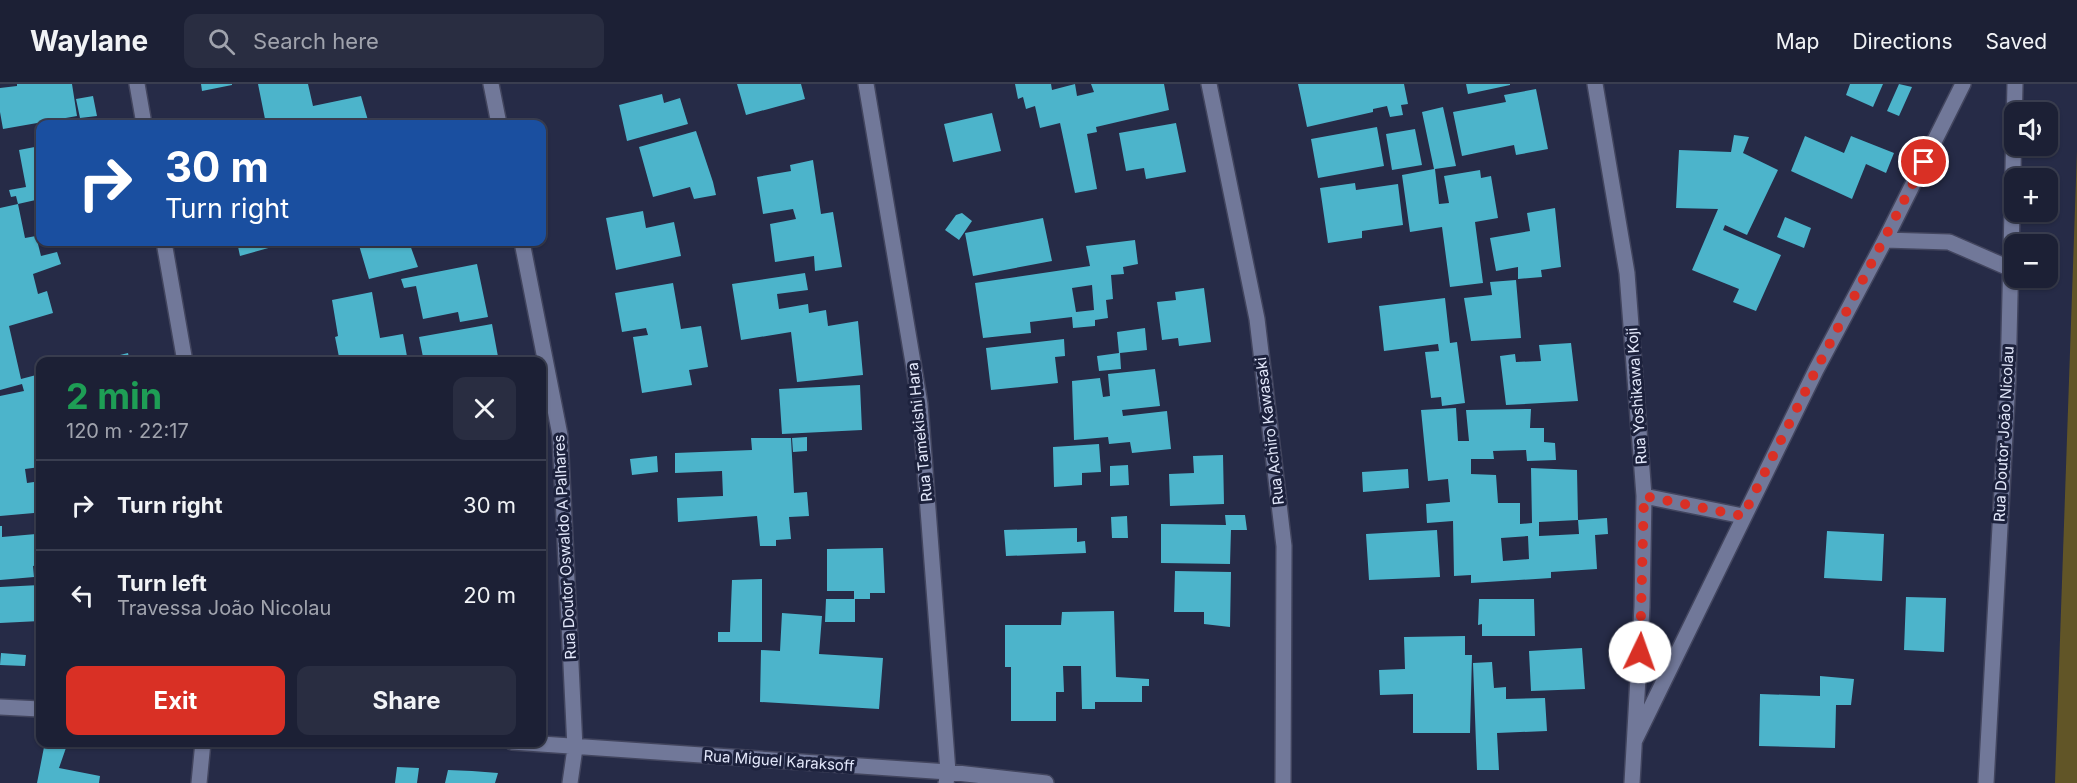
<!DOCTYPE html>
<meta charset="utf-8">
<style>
:root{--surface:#1c2035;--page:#292d41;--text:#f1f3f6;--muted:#a0a3ad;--line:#3a3e50;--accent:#d93025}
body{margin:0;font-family:Inter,sans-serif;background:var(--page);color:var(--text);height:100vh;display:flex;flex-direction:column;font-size:22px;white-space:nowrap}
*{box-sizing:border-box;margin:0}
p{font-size:20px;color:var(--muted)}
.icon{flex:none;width:33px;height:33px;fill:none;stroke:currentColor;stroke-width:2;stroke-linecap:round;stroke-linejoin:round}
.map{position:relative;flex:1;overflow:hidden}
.sheet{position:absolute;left:36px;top:273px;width:510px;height:390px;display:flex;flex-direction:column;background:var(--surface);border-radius:12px;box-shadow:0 2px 4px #0004,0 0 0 2px var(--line)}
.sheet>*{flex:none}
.guide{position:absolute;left:36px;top:36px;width:510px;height:126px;border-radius:12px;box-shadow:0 2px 4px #0004,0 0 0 2px var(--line);background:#1a4fa0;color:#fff;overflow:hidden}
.buttons{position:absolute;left:2004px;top:18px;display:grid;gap:12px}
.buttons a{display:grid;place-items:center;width:54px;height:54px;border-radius:12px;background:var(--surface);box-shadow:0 2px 4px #0004,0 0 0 2px var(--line);font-size:30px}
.pin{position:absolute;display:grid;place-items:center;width:51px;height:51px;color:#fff;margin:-26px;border:3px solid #fff;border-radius:50%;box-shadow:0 2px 6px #0007}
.me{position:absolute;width:66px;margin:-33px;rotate:3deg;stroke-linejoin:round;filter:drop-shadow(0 0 4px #0008)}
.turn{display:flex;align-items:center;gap:21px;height:126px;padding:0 30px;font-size:27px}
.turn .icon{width:78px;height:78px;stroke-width:2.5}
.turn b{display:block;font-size:42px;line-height:51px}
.round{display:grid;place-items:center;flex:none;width:63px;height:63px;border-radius:12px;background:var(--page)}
.overview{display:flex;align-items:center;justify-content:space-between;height:102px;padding:0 30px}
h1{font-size:36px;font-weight:700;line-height:45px;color:#1e9e55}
.cta{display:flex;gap:12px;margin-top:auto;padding:12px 30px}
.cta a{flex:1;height:69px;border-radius:12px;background:var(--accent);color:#fff;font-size:24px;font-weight:700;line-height:69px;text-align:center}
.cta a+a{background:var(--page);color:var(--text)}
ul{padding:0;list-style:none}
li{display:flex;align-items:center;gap:18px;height:90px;padding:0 30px;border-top:2px solid var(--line)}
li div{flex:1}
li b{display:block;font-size:22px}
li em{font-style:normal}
header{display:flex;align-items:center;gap:36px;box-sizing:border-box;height:84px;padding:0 30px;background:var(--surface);border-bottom:2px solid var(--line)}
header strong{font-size:28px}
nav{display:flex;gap:33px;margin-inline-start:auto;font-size:21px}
.search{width:420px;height:54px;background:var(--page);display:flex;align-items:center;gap:15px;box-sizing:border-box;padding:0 21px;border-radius:12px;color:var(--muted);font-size:22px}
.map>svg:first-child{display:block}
.forest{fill:#615527}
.building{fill:#4cb4cb;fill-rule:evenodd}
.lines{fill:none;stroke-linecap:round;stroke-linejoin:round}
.street-casing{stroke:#42455e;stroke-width:18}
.street{stroke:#717899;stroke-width:15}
.route{stroke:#d93025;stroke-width:10;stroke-dasharray:0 18}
.labels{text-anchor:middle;stroke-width:6;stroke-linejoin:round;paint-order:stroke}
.street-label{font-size:15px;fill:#e3e8fb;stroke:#1c213c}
</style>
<header>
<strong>Waylane</strong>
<div class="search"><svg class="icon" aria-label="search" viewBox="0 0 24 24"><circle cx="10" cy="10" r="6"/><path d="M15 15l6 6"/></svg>Search here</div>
<nav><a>Map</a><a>Directions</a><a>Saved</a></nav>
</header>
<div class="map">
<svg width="2077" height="699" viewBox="0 0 2077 699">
<rect width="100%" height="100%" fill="#262b47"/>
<path class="forest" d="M2077,67V699H2055Z"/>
<path class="building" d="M17,0H72L77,32L3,45L0,28V4L17,2Z
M201,0H232V1L202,7Z
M258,0H308L313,22L361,12L369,40H266Z
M737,0H801L805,15L746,31Z
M1015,0H1051L1052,6L1075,0L1077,12L1094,8L1091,0H1164L1169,26L1096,43L1097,48L1087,50L1097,105L1075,109L1060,39L1040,44L1035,22L1026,25L1023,13L1018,15Z
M1298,0H1404L1408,20L1401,21L1403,31L1390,33L1387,22L1373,25V28L1307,43Z
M1466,0H1510V1L1468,10Z
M1850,0H1883L1873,23L1846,11Z
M1899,0L1912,3L1899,32L1887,27Z
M1536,5L1548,65L1516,71L1514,61L1462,72L1453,28L1506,18L1504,11Z
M662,10L664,19L680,14L688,40L627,57L619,21Z
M93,12L97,32L80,34L76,15Z
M1443,23L1456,82L1435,85L1439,120L1449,119L1444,92L1480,86L1481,94L1491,92L1498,134L1475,138L1483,199L1450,203L1442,143L1410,148L1402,91L1434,85L1422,28Z
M992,29L1001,67L953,78L944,40Z
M1176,39L1186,88L1146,95L1144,84L1126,87L1119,49Z
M1377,43L1384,82L1318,94L1311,55Z
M1415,45L1422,81L1392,86L1386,50Z
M696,47L713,98L716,111L694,115L690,103L653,113L639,63Z
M1734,51L1749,53L1743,69L1778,86L1747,151L1725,141L1723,146L1781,171L1756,227L1733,218L1739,205L1692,186L1718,125L1676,124L1679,66L1731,68Z
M1805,52L1844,69L1851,52L1894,69L1886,89L1866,80L1852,115L1791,87Z
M40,62V115L18,120L16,112L11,113L9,106L26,103L19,66Z
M813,76L821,130L833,128L842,183L815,187L814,172L775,178L770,140L796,135L793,125L763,130L757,93L791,87L790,81Z
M1355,99L1356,106L1398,100L1403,141L1362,147V154L1328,159L1320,104Z
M18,120L25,154L36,152L41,172L57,168L61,180L33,190L38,210L47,207L53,229L9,242L21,295L40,290V383L25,385L27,399L34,398L35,414L40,413V424H34V429L0,432V312L24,307L22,300L0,306V124Z
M1555,124L1561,183L1541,186L1542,193L1518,195V183L1496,187L1490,154L1530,147L1527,129Z
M643,127L646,144L674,138L681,172L616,186L606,134Z
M962,129L972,137L959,156L945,146L956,131Z
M1785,133L1811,144L1804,164L1777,153Z
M1043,134L1052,177L973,192L965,149Z
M1135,156L1138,180L1123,183L1124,190L1111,191L1113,215L1106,216L1108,234L1095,236V242L1073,244L1072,233L1030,238L1031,249L983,254L975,199L1090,182L1086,162ZM1092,201L1094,226L1076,228L1072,204Z
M237,158H290L240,172Z
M358,158H409L418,183L369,195Z
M477,180L488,233L460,238L458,228L423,235L416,202L404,204L401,195Z
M805,189L808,206L777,210L779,225L808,220L809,229L826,226L828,242L858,237L863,291L797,298L791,248L741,256L732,200Z
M1516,196L1521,254L1471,257L1464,214L1492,211L1490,198Z
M673,199L681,245L701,242L708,283L689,286L692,301L642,309L633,253L648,251L646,244L622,248L615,209Z
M1204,204L1211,258L1179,262L1178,254L1162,256L1157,218L1176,216L1175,208Z
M372,208L380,254L403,250L408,278H340L335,253L338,252L332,216Z
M1445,214L1450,259L1457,258L1465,319L1442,322L1441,313L1431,314L1425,268L1439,267L1438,260L1384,267L1379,222Z
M492,240L499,278H424L419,253Z
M1145,244L1147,266L1120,269L1121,285L1099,287L1097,272L1119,269L1117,248Z
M1064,255L1065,272L1055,273L1058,299L991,306L986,264Z
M1571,259L1578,317L1506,321L1500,272L1515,270L1516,278L1541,277L1539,261Z
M128,269L130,278H96V277Z
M1155,285L1160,322L1122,326L1123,332L1167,327L1171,365L1132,369L1130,358L1109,360L1108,353L1074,356L1072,297L1100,294L1103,313L1110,312L1108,290Z
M860,301L862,346L782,350L779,305Z
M1456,324L1458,357H1469L1466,326L1531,325L1530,344H1544V358L1555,359L1556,376L1527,377L1526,366L1493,367L1494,375H1471V390L1496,391L1498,419H1520V440L1532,439L1531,384L1577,386L1578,436L1607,434L1608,450L1595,451L1597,485L1551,488V494L1471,499V491L1454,492L1453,437L1427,439L1426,420L1450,418L1448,395L1428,397L1421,326ZM1578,436L1579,450L1539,452V438ZM1528,452L1529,475L1503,477L1501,454Z
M807,353V367L793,368L792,354Z
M751,354H791L794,409L807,408L809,432L789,433L791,455L776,456V462H760L757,432L678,438L677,414L723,412L722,387L675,389V369L752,366Z
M1099,360L1101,388L1082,389V401L1054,403L1053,363Z
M1223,371L1224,420L1170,422L1169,390L1194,389L1193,372Z
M657,372L658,388L632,391L630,375Z
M1128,381L1129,401L1110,402V382Z
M1408,385L1409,404L1363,408L1362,388Z
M1225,431H1245L1247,446H1231L1230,480L1161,479V440L1226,441Z
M1127,432L1128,454H1112L1111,433Z
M0,442H2V453L36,450L39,481L33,482L34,493L0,496Z
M1077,444V458L1085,457L1086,469L1006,472L1004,446Z
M1437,446L1440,493L1369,496L1366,450Z
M1827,447L1884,450L1882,497L1824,494Z
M883,464L885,509H870V515H855V538H825L826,515H854V507H827V465Z
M1175,487L1231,488L1230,543L1204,540V528H1174Z
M762,495V558H718V548H730L732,496Z
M40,501V537L0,539V503Z
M1906,513L1946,514L1944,568L1904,566Z
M1479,515H1534L1535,552H1482V540L1478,541Z
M1114,527L1116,593L1149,595V602H1142V618H1095V625H1082L1081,582H1063L1064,608H1056V637H1011V583H1005V541H1061L1062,528Z
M782,529L822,532L819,570L883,574L879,625L760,618L761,566L780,567Z
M1465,552V571H1472L1470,649H1413V610L1380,611L1379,586L1405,585L1404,553Z
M1582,564L1585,605L1531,607L1529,567Z
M1,569L26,571L25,582L0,581Z
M1492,578L1494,604L1506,603V615L1545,614L1547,647L1497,649L1499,686H1477L1473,579Z
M1820,592L1854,595L1851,621H1836L1835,664L1759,662L1760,610L1820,612Z
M45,658L67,661L59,684L100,692L99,699H37Z
M397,683L419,684L417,699H395Z
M448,686L472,687L498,689L495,699H445Z"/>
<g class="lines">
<defs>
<path id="street" d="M137,0L144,40
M491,0L499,40
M866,0L920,320L948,688L946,699
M1209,0L1257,235L1284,462L1283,699
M1595,0L1627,189L1644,412L1642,523L1632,699
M1885,156L1949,158L2009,184
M164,158L185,278
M522,158L560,351L575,664L570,699
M1644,412L1743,432
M0,623L40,625
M1635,656L1816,286L1885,156L1963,0
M512,658L948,688L1046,699
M199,699L203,658
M1986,699L2008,296L2015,0"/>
</defs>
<use href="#street" class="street-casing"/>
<use href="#street" class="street"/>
</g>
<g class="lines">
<path class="route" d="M1640,568L1644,412L1743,432L1816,286L1924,78"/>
</g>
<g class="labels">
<g class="street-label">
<text transform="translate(1637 312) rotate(-94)" y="5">Rua Yoshikawa Koji</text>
<text transform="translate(1270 347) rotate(-97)" y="5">Rua Achiro Kawasaki</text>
<text transform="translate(920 348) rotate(-96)" y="5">Rua Tamekishi Hara</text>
<text transform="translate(2004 350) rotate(-87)" y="5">Rua Doutor João Nicolau</text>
<text transform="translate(565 463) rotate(-93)" y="5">Rua Doutor Oswaldo A Palhares</text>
<text transform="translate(779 677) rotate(4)" y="5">Rua Miguel Karaksoff</text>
</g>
</g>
</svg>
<div class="buttons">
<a><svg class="icon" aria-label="sound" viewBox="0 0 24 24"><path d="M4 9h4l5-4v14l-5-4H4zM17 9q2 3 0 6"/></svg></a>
<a>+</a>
<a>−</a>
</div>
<div class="pin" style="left:1924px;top:78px;background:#d93025"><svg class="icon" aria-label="arrive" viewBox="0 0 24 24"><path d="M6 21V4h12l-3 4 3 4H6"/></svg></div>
<svg class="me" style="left:1640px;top:568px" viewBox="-20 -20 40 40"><circle r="19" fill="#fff"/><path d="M0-13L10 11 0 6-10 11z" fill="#d93025"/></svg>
<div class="guide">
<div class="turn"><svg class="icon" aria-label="right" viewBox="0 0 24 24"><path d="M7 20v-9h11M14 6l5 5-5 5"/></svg><div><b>30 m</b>Turn right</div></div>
</div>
<section class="sheet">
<div class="overview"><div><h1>2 min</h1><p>120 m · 22:17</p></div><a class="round"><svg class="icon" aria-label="close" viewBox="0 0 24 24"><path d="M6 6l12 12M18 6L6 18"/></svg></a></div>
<ul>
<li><svg class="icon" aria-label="right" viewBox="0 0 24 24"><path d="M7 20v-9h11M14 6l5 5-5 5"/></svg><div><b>Turn right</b></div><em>30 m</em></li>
<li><svg class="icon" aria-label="left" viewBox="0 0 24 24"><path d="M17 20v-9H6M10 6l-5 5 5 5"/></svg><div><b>Turn left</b><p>Travessa João Nicolau</p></div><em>20 m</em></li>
</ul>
<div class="cta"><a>Exit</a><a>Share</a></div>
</section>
</div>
